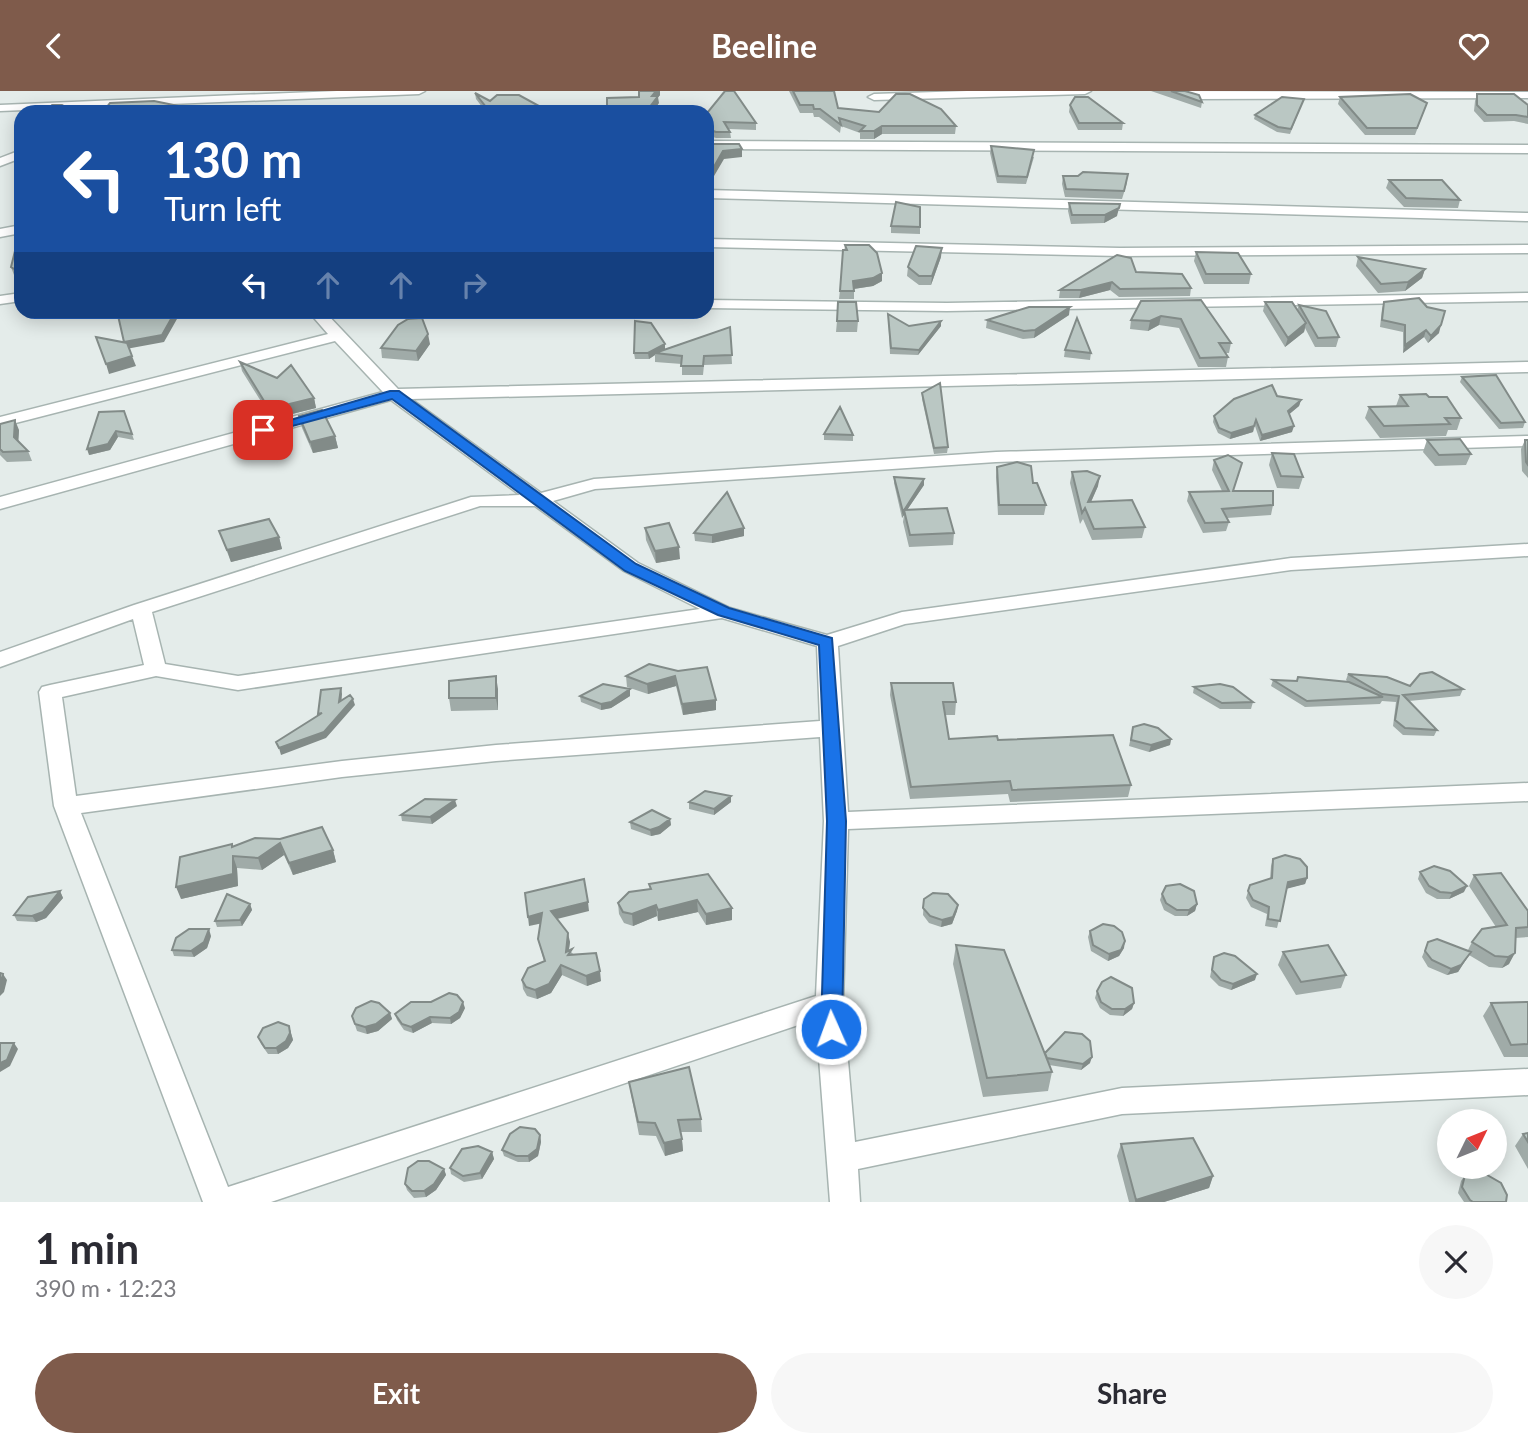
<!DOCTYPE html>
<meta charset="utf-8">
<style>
:root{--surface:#fff;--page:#f7f7f7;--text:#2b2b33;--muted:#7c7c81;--accent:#7f5b4b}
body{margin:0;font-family:Lato,sans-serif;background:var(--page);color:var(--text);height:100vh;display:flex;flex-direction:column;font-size:26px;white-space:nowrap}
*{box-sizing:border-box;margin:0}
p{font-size:23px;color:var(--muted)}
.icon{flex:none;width:38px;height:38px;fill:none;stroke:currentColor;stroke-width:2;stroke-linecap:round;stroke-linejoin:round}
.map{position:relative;height:1111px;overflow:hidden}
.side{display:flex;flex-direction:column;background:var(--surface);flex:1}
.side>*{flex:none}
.banner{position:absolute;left:14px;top:14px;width:700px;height:214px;border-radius:21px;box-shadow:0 4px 18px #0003;background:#1a4fa0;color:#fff;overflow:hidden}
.needle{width:46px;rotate:47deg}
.controls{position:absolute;left:1437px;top:1018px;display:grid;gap:14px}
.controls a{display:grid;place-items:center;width:70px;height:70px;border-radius:50%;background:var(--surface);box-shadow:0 4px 18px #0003;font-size:35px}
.pin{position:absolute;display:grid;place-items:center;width:60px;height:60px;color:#fff;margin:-30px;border-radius:14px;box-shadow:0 4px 10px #0006}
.me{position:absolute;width:77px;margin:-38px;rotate:358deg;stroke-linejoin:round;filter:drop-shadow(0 0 5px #0008)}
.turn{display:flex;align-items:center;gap:24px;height:147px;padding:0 35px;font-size:32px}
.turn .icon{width:91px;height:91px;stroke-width:2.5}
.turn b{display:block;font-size:49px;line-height:60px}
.lanes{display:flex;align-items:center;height:66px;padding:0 35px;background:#0003;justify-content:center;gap:35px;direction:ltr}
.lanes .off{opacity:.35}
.round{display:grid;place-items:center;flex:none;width:74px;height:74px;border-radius:37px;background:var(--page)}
.summary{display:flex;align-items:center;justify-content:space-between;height:119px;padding:0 35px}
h1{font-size:42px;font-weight:700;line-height:52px}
.primary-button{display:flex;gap:14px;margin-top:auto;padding:14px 35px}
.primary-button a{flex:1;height:80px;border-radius:42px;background:var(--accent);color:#fff;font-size:28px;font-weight:700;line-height:80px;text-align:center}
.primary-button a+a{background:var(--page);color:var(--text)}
header{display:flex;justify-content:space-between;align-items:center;height:91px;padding:0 35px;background:var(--accent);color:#fff;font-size:32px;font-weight:700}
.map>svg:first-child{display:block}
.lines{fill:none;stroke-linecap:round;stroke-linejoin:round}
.street-casing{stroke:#a7b4b1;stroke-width:3}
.street{fill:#fff;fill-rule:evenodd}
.wall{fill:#a0aba8}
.shaded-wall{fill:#828b88}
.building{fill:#bac7c3;stroke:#828b88;stroke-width:2}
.route{fill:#1a73e8;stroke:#114b97;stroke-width:2}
</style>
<header><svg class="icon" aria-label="back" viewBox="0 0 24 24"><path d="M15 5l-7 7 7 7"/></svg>Beeline<svg class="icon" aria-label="heart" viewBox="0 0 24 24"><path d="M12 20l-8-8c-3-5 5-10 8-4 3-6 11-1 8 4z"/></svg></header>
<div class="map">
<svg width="1528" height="1111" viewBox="0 0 1528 1111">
<rect width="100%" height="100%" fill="#e4ecea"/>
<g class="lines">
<defs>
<path id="street" d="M337,0H425L419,3L0,20V14Z
M967,0H1091L1085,3L874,9L868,6L874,3Z
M1171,0L1528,1V7L1193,8Z
M707,50L1528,54V62L707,58Z
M21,59V67L0,75V67Z
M707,99L1528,122V130L707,107Z
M21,134V142L0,146V138Z
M707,148L1120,157L1528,154V162L1120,165L707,156Z
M21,202V210L0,213V205Z
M1528,202V210L947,220L707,217V209L947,212Z
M308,220H324L398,298L1528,271V281L411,308L541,402L594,388L996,361L1528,345V355L996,371L595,398L553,410L638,472L730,517L827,544L902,521L1291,467L1528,453V465L1291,479L905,533L838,555L848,721L1528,692V710L848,738L843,912L855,1051L1122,997L1528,978V1004L1122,1023L858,1078L860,1111H830L816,928L271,1111H203L54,715L39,601L42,596L50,594L144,574L133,528L0,576V561L134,514L471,406L520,404L391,309L0,418V406L383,301L335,250L0,336V326L328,243ZM480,415H535L624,480L700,518L238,585L165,573L152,521ZM722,527L817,555L820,630L496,654L342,670L76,705L62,606L156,585L238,599ZM820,646L824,730L816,905L228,1096L81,722L342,686L496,670Z"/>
</defs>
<use href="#street" class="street-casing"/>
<use href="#street" class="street"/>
</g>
<path class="wall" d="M789,0H834L838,17L956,35L955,43H882L874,48H860V42L841,35L840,42L819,26H814L813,22H800Z
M1151,0H1185L1202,11L1201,17Z
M475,2L490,10L540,21H486L476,8Z
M1477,3L1528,14V33L1514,30L1484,31L1474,20L1475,10Z
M1340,6L1427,12L1415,44H1365L1338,13Z
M1304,8L1290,43L1277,41L1254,28L1255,24Z
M1070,14L1123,32L1122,39H1078L1069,21Z
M707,22L756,32V39L729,38L730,41L731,47H716L707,44Z
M991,55L1034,66L1026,93L997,92L990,62Z
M1063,85H1078L1127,92L1122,108L1065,106L1062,93Z
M1389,89L1460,109L1458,117L1404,116L1386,97Z
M1069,112L1117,125L1104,132L1071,133L1068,120Z
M920,116V143L891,142V135Z
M845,154L882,190L873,195L854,198V208H839Z
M21,159V189L14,184L11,176Z
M1196,161L1251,183L1249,193H1204L1194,170Z
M941,166L931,194H919L907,185L908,176Z
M1358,166L1425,178L1422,187L1405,200L1378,202L1356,175Z
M1136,181L1191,197L1190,205L1119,206L1110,199L1079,207H1059L1060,199Z
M1201,209L1231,252L1229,262H1225L1228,266L1226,276H1198L1179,237L1159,234L1148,240L1130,238L1131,229Z
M1265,211L1297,219L1299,214L1339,246L1336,256H1315L1305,237L1304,241L1285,256L1263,220Z
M1384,211L1439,242L1428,252L1424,246L1403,262V241L1380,236L1382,218Z
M888,223L909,235L941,230V235L918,264L890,263Z
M1069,224L1034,247L1023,248L986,237L987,229Z
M837,230H858L857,241H836Z
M730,236L732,273L704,274L703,284H682V273L655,271V264L649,268H635L634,262L665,253V258Z
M430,253L418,270L382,267L381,257Z
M1065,259L1091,262L1090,269L1064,266Z
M240,271L277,287L314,307L316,317L272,328L242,280Z
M1462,286L1525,331L1523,337L1499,338L1460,291Z
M922,302L948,356L947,362L934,363L922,308Z
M1400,304L1429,306L1461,327L1457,339H1448L1446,345L1380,347L1365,327L1369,316L1396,315Z
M1277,305L1301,309L1299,315L1289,323L1292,341L1260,350L1255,335L1253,341L1230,348L1218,342L1213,331L1214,325Z
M124,320L134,349L118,346L110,359L89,364Z
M299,325L335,345L338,357L313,362L302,337Z
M0,333L19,339L18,350L28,360L32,370L7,371L0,364Z
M824,343L853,344V350L824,349Z
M1427,349L1471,363L1466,374L1435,375L1423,361Z
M1525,349H1528V387L1522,380L1521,358Z
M1272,362L1303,386L1299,398L1277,397L1269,374Z
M1214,369L1242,372L1233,400L1273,414L1271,424L1227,427L1229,431L1226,440L1203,442L1187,410L1189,401L1222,400L1212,379Z
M997,376L1033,392L1046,414L1044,424H998L996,386Z
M1072,381L1098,395L1091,411L1145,436L1142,447L1092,449L1083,428L1080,433L1070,392Z
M894,386L924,388V394L907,419L954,442L953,454L909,456L903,431L904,424L902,427L894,392Z
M645,437L680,468L656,472L646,449Z
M744,437V445L712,452L695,450L694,442Z
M219,440L279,446L282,458L231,471Z
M678,580L716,619L683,624L676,595L648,603L627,596L626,585Z
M1348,583L1410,595L1463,598L1460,605L1409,610L1437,639L1434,645L1403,644L1393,635L1396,611L1382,610L1380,613L1305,616L1271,595L1273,589L1297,590L1348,591L1346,589Z
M891,592L956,611L955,624H945L949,648L998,649L1131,694L1128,706L1010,711L1008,703L910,708L890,604Z
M1194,596L1253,611L1251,618H1220L1193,602Z
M498,598V619L451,620L449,607Z
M580,605H630L611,617L601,619L581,611Z
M1133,636L1171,648L1170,654L1149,661L1129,655Z
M689,711H731L714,724L689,718Z
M457,715L432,733L402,730L401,724Z
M670,728L671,734L660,743L651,745L631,738L630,731Z
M255,747L333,759L336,771L293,784L284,764L262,779L237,777L238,795L181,808L233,756Z
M1273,768L1307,787L1305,793L1287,797L1277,837L1265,835L1267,823L1251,816L1246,807L1250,794L1270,788L1271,775Z
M1420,781L1464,801L1449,808H1437L1426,802L1418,788Z
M708,783L732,829L706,834L698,821L658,830L657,825L633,835L624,832L619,823L618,812L650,798L649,793Z
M1474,784L1528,820V846L1515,847L1509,873L1502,877L1489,876L1469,864L1458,881L1447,884L1428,876L1422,866L1428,851L1468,859L1472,851L1496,836L1469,795Z
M60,800L63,807L46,827L36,831L17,830L14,824Z
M1162,803L1197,813L1195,820L1187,825H1175L1164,819L1160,809Z
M924,808L958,814L957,820L952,833L941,836L929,832L923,824Z
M250,813L252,819L242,835L217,836L215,830Z
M589,820L557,828L570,851L569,859L601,890L587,895L562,884L551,902L537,908L527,905L523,898L522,889L544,870L538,848L540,832L529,835Z
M1090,840L1124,857L1119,865L1108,870L1091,860L1088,846Z
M211,845L207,857L194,866L174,865L172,859Z
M956,854L1045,962L1090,972L1081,979L1049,974L1052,981L1048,1000L983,1006L953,873Z
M1283,861L1346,884L1341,897L1296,904L1278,874Z
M1214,866L1255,889L1231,899L1219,895L1210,886Z
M1097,900L1134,912L1132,918L1123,925L1110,924L1100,917L1095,907Z
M1528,911V966H1504L1483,925L1491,912Z
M465,917L460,927L451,933L432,932L413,942L404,939L397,929L395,923Z
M390,922L392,928L378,940L367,943L357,940L352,925Z
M289,935L293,949L288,957L278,963H268L261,953L258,946Z
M629,991L701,1028L702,1041H681L683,1060L665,1065L656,1045L639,1044L631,1003Z
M1528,1042V1078L1515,1055L1523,1043Z
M540,1044L541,1051L538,1065L529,1071H518L504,1065L502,1059Z
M1121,1053L1213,1085L1209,1097L1164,1111H1129L1117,1065Z
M492,1061L494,1068L482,1088L464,1091L451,1083L450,1077Z
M444,1078L446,1084L436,1099L426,1106L414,1107L407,1099L405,1093Z
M1465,1084L1506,1111H1464L1458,1102L1461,1090Z"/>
<path class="shaded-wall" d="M656,0H660V4L658,6L659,12L653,21H646L652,5Z
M539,15L540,21H527Z
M882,35V43L874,48V40Z
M742,58V66L724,68L707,97V88L723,60Z
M1120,113L1117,125L1104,132L1105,124Z
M942,157L941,166L931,194L932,185Z
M1425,178L1422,187L1405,200L1408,191Z
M882,182V190L873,195L853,198V190Z
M1112,191L1110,199L1079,207L1081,199Z
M1070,216L1069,224L1034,247L1035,239Z
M175,221L177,228L164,251L126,258L124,251Z
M1161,225L1159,234L1148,240L1150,230Z
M941,230V235L918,264L919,259Z
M1306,232L1304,241L1285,256L1288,247Z
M1441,234L1439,242L1428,252L1431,245Z
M1426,239L1424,246L1403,262L1405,254Z
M428,243L430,253L418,270L416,260Z
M665,253V258L655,262V264L649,268L648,262Z
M132,265L136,275L109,283L106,273Z
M314,307L316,317L272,328L269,318Z
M1301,309L1299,315L1286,326L1288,320Z
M15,329L19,339L18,356L14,346Z
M1254,335L1253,341L1230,348L1231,342Z
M1294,335L1292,341L1260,350L1262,344Z
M116,340L118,346L110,359L89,364L87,358Z
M335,345L338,357L313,362L310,351Z
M1100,385L1098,395L1086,422L1088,411Z
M924,388V394L905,422L904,419V424L902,427L903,421Z
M744,437V445L712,452V444Z
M279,446L282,458L231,471L227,459Z
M679,456L680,468L656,472L655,460Z
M496,585L498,598V619L496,607Z
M675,585L676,595L648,603L647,593Z
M341,597L342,603L341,617L339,611Z
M630,598V605L611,617L601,619V613Z
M353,608L355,614L326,647L281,664L279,657Z
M716,609V619L683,624L682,613Z
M1171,648L1170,654L1149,661L1151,654Z
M731,705V711L714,724V718Z
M455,709L457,715L432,733L430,726Z
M670,728L671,734L660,743L651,745L650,739Z
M280,752L284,764L262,779L258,767Z
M333,759L336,771L293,784L289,772Z
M233,765L237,777L238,795L181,808L176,796Z
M1307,787L1305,793L1286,798L1288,791Z
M1467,795L1464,801L1449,808L1452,802Z
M60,800L63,807L46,827L36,831L32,825Z
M697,809L698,821L658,830V819Z
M588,811L589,820L553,829L551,820Z
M250,813L252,819L242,835L240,829Z
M1197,813L1195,820L1187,825L1189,819Z
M656,814L657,825L633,835L632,823Z
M958,814L957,820L952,833L941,836L942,829Z
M732,817V829L706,834V823Z
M542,822L543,832L529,835L528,826Z
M209,838L211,845L207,857L194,866L191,860Z
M568,842L570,851L567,870L566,861Z
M1125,850L1124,857L1119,865L1108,870L1109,863Z
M1471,861L1458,881L1447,884L1451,878Z
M1515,862L1509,873L1502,877L1508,866Z
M561,874L562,884L551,902L537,908L535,899Z
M600,880L601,890L587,895L586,885Z
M3,883L7,889L4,901L0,905V894Z
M1257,883L1255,889L1231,899L1233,893Z
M463,911L465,917L460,927L451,933L450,927Z
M1134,912L1132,918L1123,925L1125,918Z
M390,922L392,928L378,940L367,943L365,936Z
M430,926L432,932L413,942L411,936Z
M289,935L293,949L288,957L278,963L276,957Z
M14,952L18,958L10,975L0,981V972Z
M1092,966L1090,972L1081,979L1083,973Z
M540,1044L541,1051L538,1065L529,1071L528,1065Z
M682,1048L683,1060L665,1065L664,1052Z
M492,1061L494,1068L482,1088L480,1082Z
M444,1078L446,1084L436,1099L426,1106L424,1100Z
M1213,1085L1209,1097L1164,1111H1135L1136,1109Z"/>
<path class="building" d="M639,0H656L652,5H658L646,21H607V7L639,6Z
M725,0H734L756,32L724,31L730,41H716L707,38V22Z
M793,0H834L838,17L879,21L896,3H910L941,18L956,35H882L874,40H860L865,35L839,27L841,34L820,18H814L813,14H800Z
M1171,0H1185L1199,4L1202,11Z
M475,2L490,10L497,4H519L539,15L527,21H490Z
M1410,3L1427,12L1417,37H1367L1340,6Z
M1477,3H1514L1528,14V26L1516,24H1487L1477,14Z
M1075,6H1088L1123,32H1079L1070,14Z
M1282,6L1304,8L1291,38L1278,36L1255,24Z
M154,10L208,21H103L110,12Z
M53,14H62L74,21H59Z
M713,53H739L742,58L723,60L707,88V60Z
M991,55L1034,59L1027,86L998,85Z
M1083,81L1128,83L1124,100L1066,98L1063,85H1078Z
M1389,89H1442L1460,109L1406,107Z
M896,111L920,116V136L891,135Z
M1069,112L1120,113L1119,117L1105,124H1072Z
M845,154H869L877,162L882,182L873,187L853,190L854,200H840L843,159H847Z
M916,155L942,157L932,185H919L908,176Z
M21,159V182L11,176L15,160Z
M1196,161L1238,162L1251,183H1206Z
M1117,164L1131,167L1136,181L1182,183L1191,197L1120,198L1112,191L1081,199H1060Z
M1358,166L1425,178L1408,191L1381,193Z
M1419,207L1427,216L1445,220L1441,234L1431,245L1426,239L1405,254V234L1382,229L1384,211Z
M1201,209L1231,252H1219L1228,266L1200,267L1181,228L1161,225L1150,230L1131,229L1141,210Z
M838,211H856L858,230H837Z
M1265,211H1292L1306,232L1288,247Z
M1299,214L1326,220L1339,246L1318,247Z
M1029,216H1070L1035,239L1024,240L987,229Z
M117,220H140L143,226L175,221L162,244L124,251Z
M888,223L909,235L941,230L919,259L891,257Z
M422,227L428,243L416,260L381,257L398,234L408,228Z
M1077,227L1091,262L1065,259Z
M635,230L651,232L665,253L648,262H634Z
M730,236L732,264L704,265L703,275H681L682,265L655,262Z
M96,246L127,252L132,265L106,273Z
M240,271L277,287L291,274L314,307L269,318Z
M1496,284L1525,331L1501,332L1462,286Z
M940,292L948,356L934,357L922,302Z
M1272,294L1277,305L1301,309L1288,320L1294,335L1262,344L1256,329L1254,335L1231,342L1219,337L1214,325L1234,308Z
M1426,303L1429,306H1447L1461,327H1445L1450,333L1384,335L1369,316L1408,315L1400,304Z
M840,316L853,344L824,343Z
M322,319L335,345L310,351L299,325Z
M124,320L132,343L116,340L108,353L87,358L99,321Z
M15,329L14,346L28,360L3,361L0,358V333Z
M1460,348L1471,363L1439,364L1427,349Z
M1525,349H1528V374L1526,371Z
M1272,362L1294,363L1303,386L1281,385Z
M1228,364L1242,372L1233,400H1273V414L1222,418L1229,431L1205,432L1189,401L1229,400L1214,369Z
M1017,371L1031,375L1033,392H1037L1046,414H999L997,376Z
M1087,380L1100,385L1088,411L1132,409L1145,436L1094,438L1085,417L1082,422L1072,381Z
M894,386L924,388L903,421Z
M727,401L744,437L712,444L694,442Z
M947,417L954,442L910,444L904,419Z
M269,428L279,446L227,459L219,440Z
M669,432L679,456L655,460L645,437Z
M649,573L678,580L707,576L716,609L682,613L675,585L647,593L626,585Z
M1432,581L1463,598L1403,604L1437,639L1405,637L1395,629L1399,605L1382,603L1348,583L1387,586L1410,595L1420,583Z
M496,585V607H449V590Z
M1298,586L1349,591L1383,606L1307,610L1273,589L1297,590Z
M891,592H953L956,611H943L949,648L997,645L998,649L1113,644L1131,694L1012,699L1010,690L911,696Z
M603,593L630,598L611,611L601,613L580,605Z
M1220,593L1233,596L1253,611L1222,612L1194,596Z
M341,597L339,611L350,604L353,608L324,641L279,657L276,651L322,622L318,623L321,599Z
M1144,633L1158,637L1171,648L1151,654L1131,649L1133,636Z
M705,700L731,705L714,718L689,711Z
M425,708L455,709L430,726L401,724Z
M652,719L670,728L659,736L650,739L630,731Z
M322,736L333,759L289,772L280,752L258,767L233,765V783L176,796L180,766L232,753V756L255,747L280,748Z
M1285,764L1300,768L1307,776V787L1288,791L1280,830L1268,828L1269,816L1253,809L1248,800L1250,794L1272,787L1273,768Z
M1434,775L1450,780L1467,795L1452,802L1440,801L1429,795L1420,781Z
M1501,782L1528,820V836L1516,837L1515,862L1508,866L1495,865L1472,851L1482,838L1507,834L1474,784Z
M708,783L732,817L706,823L697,809L658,819L656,814L632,823L623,821L618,812L629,801L651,798L649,793Z
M584,788L588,811L551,820L568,842L566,861L572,858L568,864L596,862L600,880L586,885L561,874L549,893L535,899L526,896L522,889L528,877L545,870L538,848L542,822L528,826L525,802Z
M1180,793L1194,800L1197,813L1189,819H1177L1166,812L1162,803L1166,795Z
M60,800L43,821L32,825L14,824L28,806Z
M933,802L948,803L958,814L953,826L942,829L930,825L923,817L924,808Z
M227,803L250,813L240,829L215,830Z
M1103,833L1114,835L1122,841L1125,850L1121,859L1109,863L1093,854L1090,840Z
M189,838H209L204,851L191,860L172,859L176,847Z
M1437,848L1471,861L1461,874L1451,878L1432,869L1425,860L1428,851Z
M956,854L1004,859L1052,981L987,987Z
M1328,854L1346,884L1301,891L1283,861Z
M1224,862L1235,865L1257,883L1233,893L1221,889L1212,879L1214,866Z
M0,882L3,883L0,894Z
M1111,886L1132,897L1134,912L1125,918H1112L1101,911L1097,900L1102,891Z
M449,902L457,904L463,911L459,921L450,927L430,926L411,936L402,933L395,923L411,911H431Z
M371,910L379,912L390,922L376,933L365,936L355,933L352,925L356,917Z
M1528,911V953L1511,954L1491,912Z
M278,931L289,935L290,942L286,950L276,957H265L258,946L263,937Z
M1065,941L1082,943L1090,950L1092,966L1083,973L1047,967L1045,962Z
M0,952H14L7,969L0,972Z
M689,976L701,1028L678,1029L682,1048L664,1052L655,1032L638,1031L629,991Z
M520,1036L535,1038L540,1044L537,1058L528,1065H516L502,1059L510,1043Z
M1528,1042V1051L1523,1043Z
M1193,1047L1213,1085L1136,1109L1121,1053Z
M478,1055L492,1061L480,1082L463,1085L450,1077L462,1058Z
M418,1070H429L444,1078L434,1093L424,1100H412L405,1093L408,1077Z
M1482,1081L1501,1092L1507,1104L1506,1111H1473L1470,1109L1462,1096L1465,1084Z"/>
<path class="route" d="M390,300H399L636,473L729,517L832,547L846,730L842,938L839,944L831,947L824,944L821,938L827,730L819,554L718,524L625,480L392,308L263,343L256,339Z"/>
</svg>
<div class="controls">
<a><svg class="needle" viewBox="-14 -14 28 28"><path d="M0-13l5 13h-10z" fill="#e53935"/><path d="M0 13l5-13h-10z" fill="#7c7c81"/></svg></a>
</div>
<div class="pin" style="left:263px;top:339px;background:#d93025"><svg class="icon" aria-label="arrive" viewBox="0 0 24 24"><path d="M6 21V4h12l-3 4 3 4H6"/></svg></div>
<svg class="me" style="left:831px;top:938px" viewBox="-20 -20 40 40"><circle r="17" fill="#1a73e8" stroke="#fff" stroke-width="3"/><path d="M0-11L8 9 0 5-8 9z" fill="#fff"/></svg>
<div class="banner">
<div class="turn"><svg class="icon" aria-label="left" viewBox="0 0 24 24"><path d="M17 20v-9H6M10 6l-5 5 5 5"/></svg><div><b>130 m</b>Turn left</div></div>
<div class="lanes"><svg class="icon" aria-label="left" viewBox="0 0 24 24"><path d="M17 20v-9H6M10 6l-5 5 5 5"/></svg><svg class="icon off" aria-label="ahead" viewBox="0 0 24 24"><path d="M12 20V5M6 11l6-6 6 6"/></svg><svg class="icon off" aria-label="ahead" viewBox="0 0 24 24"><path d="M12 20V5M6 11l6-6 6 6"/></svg><svg class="icon off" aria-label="right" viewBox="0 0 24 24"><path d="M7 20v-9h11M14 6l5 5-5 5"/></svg></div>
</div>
</div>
<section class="side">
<div class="summary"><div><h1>1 min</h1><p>390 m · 12:23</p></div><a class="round"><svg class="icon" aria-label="close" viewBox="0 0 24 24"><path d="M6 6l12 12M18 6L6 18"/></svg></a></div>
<div class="primary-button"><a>Exit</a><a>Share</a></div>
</section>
